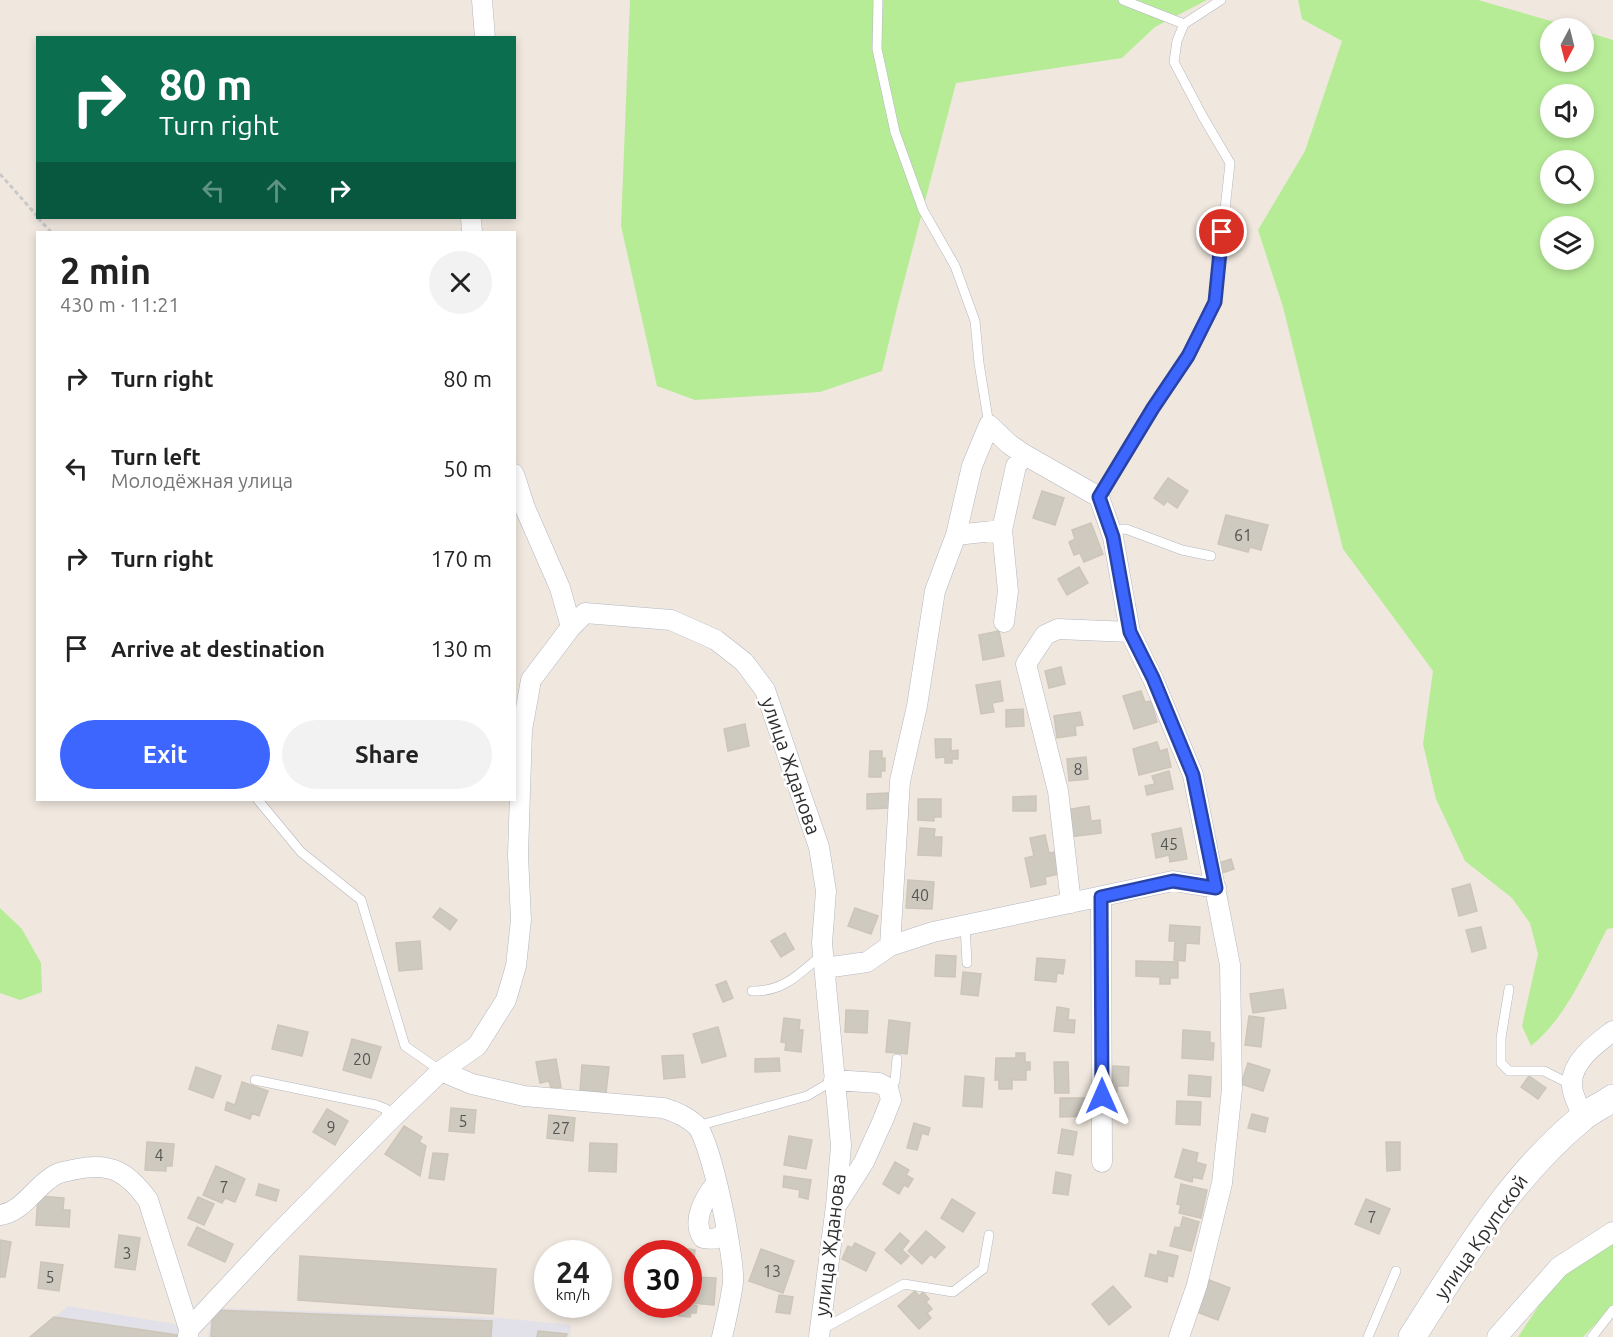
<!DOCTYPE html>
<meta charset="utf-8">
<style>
:root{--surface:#fff;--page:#f2f2f2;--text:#222;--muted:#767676;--accent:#3d66ff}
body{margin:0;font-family:Ubuntu,sans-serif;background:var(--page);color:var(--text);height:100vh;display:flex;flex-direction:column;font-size:22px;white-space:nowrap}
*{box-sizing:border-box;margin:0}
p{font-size:20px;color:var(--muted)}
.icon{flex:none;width:33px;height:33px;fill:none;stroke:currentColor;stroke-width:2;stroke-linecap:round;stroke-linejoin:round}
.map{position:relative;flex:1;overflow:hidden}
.side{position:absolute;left:36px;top:231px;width:480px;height:570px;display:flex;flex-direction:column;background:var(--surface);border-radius:0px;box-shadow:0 3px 9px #0003}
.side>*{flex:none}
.top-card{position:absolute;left:36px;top:36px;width:480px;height:183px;border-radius:0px;box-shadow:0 3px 9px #0003;background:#0b6e4f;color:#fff;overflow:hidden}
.needle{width:39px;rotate:187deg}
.buttons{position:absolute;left:1540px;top:18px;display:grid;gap:12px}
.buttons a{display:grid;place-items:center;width:54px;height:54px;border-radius:50%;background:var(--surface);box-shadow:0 3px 9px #0003;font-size:30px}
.speed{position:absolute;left:534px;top:1240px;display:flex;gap:12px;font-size:30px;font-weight:700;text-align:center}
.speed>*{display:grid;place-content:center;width:78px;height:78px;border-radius:50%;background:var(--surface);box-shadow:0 3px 9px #0003;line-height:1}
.speed small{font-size:15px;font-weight:400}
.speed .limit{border:9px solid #d22;background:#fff;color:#111}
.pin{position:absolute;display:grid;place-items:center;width:51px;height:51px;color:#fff;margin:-26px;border:3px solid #fff;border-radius:50%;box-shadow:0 2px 6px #0007}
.me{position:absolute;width:66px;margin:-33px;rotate:0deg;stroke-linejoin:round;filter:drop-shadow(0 0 4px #0008)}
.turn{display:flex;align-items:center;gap:21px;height:126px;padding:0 24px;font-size:27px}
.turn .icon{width:78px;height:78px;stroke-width:2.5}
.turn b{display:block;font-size:42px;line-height:51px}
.lanes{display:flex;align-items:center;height:57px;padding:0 24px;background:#0003;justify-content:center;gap:30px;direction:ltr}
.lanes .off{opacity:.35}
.round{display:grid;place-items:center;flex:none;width:63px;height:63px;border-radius:32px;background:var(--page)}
.overview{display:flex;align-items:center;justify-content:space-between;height:102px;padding:0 24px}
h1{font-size:36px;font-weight:700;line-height:45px}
.primary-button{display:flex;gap:12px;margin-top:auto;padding:12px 24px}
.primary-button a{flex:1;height:69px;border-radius:36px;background:var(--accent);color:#fff;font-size:24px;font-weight:700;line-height:69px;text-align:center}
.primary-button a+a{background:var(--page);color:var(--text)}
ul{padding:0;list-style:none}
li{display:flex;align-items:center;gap:18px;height:90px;padding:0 24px}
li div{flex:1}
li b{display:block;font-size:22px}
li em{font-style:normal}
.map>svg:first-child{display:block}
.industrial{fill:#e2e0e8}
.green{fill:#b6ec96;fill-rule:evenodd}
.building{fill:#cfcac0;stroke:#ccc5b8;stroke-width:1.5}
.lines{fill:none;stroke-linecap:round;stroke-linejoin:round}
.lane-casing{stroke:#b3b6c2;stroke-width:10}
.street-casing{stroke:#b3b6c2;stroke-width:21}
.secondary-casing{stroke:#b3b6c2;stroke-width:28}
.path{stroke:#c9c9c9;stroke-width:3;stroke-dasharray:4.5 3;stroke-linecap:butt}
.lane{stroke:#fff;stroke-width:9}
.street{stroke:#fff;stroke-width:20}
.secondary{stroke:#fff;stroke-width:27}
.route-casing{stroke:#2842a6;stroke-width:15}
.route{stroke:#3d66ff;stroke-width:10}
.labels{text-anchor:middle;stroke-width:5;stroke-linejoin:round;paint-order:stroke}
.number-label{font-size:16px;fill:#565552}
.street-label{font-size:20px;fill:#2e2e2e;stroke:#fff}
</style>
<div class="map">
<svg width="1613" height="1337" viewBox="0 0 1613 1337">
<rect width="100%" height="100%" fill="#f0e8df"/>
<path class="industrial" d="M68,1306L180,1325L177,1337H30Z
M213,1308L501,1318L571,1325L570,1337H208Z"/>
<path class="green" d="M630,0H1207L1155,27L1122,58L956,83L897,308L882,371L820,392L695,400L657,386L621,226Z
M1298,0H1478L1575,28H1551V62H1584V31L1613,40V928L1607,929C1586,969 1567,1017 1531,1046L1522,1026L1538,954L1530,923L1512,898L1465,861L1436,799L1423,744L1433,671L1343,549L1283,307L1258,230L1305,151L1342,41L1302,19ZM1551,94H1584V128H1551ZM1551,160H1584V194H1551ZM1551,226H1584V260H1551Z
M0,908L22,929L41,963L42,992L20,1000L0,993Z
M1613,1236V1306L1583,1337H1518L1570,1259Z"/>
<path class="building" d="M1168,478L1188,491L1177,508L1167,501L1164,505L1154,498Z
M1042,491L1064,498L1055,525L1033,518Z
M1226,515L1268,525L1261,550L1250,547L1248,552L1218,544Z
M1091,523L1103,554L1084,562L1080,553L1074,555L1069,542L1075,539L1072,530Z
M1079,567L1088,583L1067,595L1058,579Z
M999,631L1004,656L983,660L979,635Z
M1061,667L1065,684L1049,688L1045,671Z
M1000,681L1003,701L992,703L994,712L981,714L976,685Z
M1141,691L1145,702L1151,701L1157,722L1134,729L1123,696Z
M1023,709L1024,726L1006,727V710Z
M1080,712L1083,725L1075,726L1076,735L1057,738L1054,716Z
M745,724L749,746L728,751L724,729Z
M935,739H951V751L958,750V759H952V763H945V757L936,758Z
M1157,742L1160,751L1167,749L1171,767L1139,775L1133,749Z
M870,751H882V759L885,758V771H881V777H869Z
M1086,757L1088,779L1069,781L1067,759Z
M1169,771L1173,789L1147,795L1145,786L1155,784L1152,776Z
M888,793L889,808L867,809V794Z
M1036,796V811H1013V797Z
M918,799H941V817H934V821L918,820Z
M1089,806L1091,821L1100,820L1101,833L1069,837L1065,810Z
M920,828L935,829L934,837H942L941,856L918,855Z
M1181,828L1187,859L1170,862L1169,855L1156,858L1152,834Z
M1045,835L1049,853L1055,852L1059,874L1045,877L1046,884L1031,887L1025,858L1034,856L1030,838Z
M1231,859L1234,869L1222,873L1219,863Z
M908,880L934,882L932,909L906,908Z
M1470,884L1477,911L1459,916L1452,889Z
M440,908L457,920L450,930L433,917Z
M855,908L878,916L871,934L848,926Z
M1170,925L1200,927L1199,944L1186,943L1185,961L1174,960L1175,941H1169Z
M1481,927L1486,948L1472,952L1466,930Z
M785,933L794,949L781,957L771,941Z
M420,941L422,969L399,971L396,943Z
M936,955L956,956L955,977L935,976Z
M1037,958L1065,960L1063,974L1057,973L1056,982L1035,980Z
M1136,961L1178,962V978H1170V984H1160V977L1136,976Z
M963,972L981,974L978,996L961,994Z
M726,981L733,998L723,1002L716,985Z
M1283,989L1286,1008L1253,1013L1250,994Z
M1057,1007L1069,1009L1068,1020H1075L1074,1033L1054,1031Z
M846,1010L868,1011L867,1033L845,1032Z
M1249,1016L1264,1018L1261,1047L1245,1045Z
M784,1018L800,1020L799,1030H803L801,1052L785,1050L786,1043L781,1042Z
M889,1020L910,1023L907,1054L886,1052Z
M278,1025L308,1032L302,1056L272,1049Z
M718,1027L726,1056L702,1063L693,1034Z
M1183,1030L1210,1032V1043H1214L1213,1060L1182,1058Z
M352,1039L381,1047L371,1078L343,1070Z
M1016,1053H1025V1062H1030V1070H1026V1080H1012V1089H999V1080H995L996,1058H1016Z
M683,1055L685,1077L664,1079L662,1056Z
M779,1058L780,1071L755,1072V1059Z
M556,1059L561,1087L551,1088L549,1081L540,1083L536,1062Z
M1054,1062H1068L1069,1093H1055Z
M1248,1063L1270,1070L1263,1091L1241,1084Z
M582,1065L609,1067L606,1093L580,1091Z
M1113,1066L1129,1067L1128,1086H1117V1092H1105L1107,1070H1113Z
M196,1067L221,1076L213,1098L189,1089Z
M1189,1075L1211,1077L1210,1097L1188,1095Z
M965,1076L984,1078L982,1107L963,1106Z
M1529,1076L1546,1088L1538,1099L1521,1087Z
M242,1082L268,1091L259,1116L252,1113L250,1119L225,1110L227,1102L235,1105Z
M1060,1098H1088L1089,1116L1060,1117Z
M1177,1101L1201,1102L1200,1125L1176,1124Z
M451,1108L476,1110L474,1133L449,1131Z
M327,1109L348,1121L335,1145L313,1132Z
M1252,1114L1268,1118L1265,1132L1248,1128Z
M549,1115L575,1118L573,1141L547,1138Z
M914,1123L930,1128L928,1135L922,1133L917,1150L907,1148Z
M404,1126L422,1137L419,1142L426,1146L420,1176L385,1154Z
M1062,1129L1077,1132L1073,1155L1058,1153Z
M789,1136L812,1140L806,1169L784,1165Z
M147,1142L174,1144L172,1166H166V1171L145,1170Z
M1386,1142H1400V1170L1387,1171Z
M590,1143L617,1144L616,1172L589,1171Z
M1183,1149L1198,1153L1196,1162L1206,1165L1202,1179L1193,1177L1192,1182L1175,1177Z
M433,1153L448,1154L444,1180L429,1178Z
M895,1162L909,1170L906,1175L913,1179L908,1187L904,1185L899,1194L883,1184Z
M216,1166L245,1179L235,1202L225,1198L222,1203L203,1195Z
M1056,1172L1071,1175L1068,1195L1053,1193Z
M784,1176L811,1180L808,1199L799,1197L800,1190L783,1187Z
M259,1184L279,1190L276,1201L256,1195Z
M1181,1184L1207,1190L1201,1218L1179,1213L1181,1205L1177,1204Z
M38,1196L64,1198L63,1210H70L69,1227L36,1225Z
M198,1197L214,1204L204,1225L188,1218Z
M952,1199L975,1213L963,1232L941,1218Z
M1366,1199L1390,1209L1379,1234L1355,1224Z
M1183,1217L1199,1222L1191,1251L1170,1246L1175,1227L1180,1228Z
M197,1227L233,1244L225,1262L188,1245Z
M926,1231L945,1247L935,1258L931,1254L922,1264L908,1251Z
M900,1233L909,1241L902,1250L909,1256L901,1264L885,1250Z
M119,1235L140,1238L135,1270L115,1267Z
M0,1240L11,1242L5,1277H0Z
M855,1243L875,1253L866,1271L842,1259L848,1246L852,1248Z
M684,1248L695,1250L693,1269H688V1254H683Z
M761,1249L794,1261L783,1293L749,1281Z
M1158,1251L1178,1256L1173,1277L1168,1275L1167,1282L1145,1276L1150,1254L1157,1256Z
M300,1256L496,1269L493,1314L298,1300Z
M41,1262L63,1265L59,1291L38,1288Z
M695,1277L716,1278L714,1305L692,1303Z
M1209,1280L1230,1288L1218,1320L1197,1312Z
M1113,1286L1131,1307L1109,1325L1092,1304Z
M915,1291L919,1296L923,1292L929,1299L926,1302L932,1309L927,1313L931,1318L919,1329L898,1306Z
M779,1295L793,1297L790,1314L776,1312Z
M688,1303L697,1306L696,1313H691L690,1317L679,1316L681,1305H688Z
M213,1310L492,1321L491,1337H211Z
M54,1317L177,1335V1337H30Z
M538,1331L567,1334L566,1337H537Z"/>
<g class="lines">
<defs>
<path id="lane" d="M878,0L877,49L895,132L923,210L955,266L975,321L979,363L989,425
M1123,0L1184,24
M1099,497L1153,408L1188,356L1215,302L1230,163L1203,117L1174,62L1177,41L1184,24L1221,0
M1110,530L1126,529L1182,550L1211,556
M258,800L301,852L361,900L405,1046L441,1071
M965,925L967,963
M1509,989L1501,1038V1063L1509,1071H1544L1572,1085
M752,991C784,992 800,973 823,954
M255,1080L376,1105L386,1109L387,1121
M888,1088L895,1081L897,1059
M697,1126L807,1096L834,1080
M821,1330L904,1284L953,1292L983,1269L989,1235
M1368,1337L1396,1271
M1592,1337L1613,1310"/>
<path id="street" d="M482,0L485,38
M471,218L472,232
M514,474L525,508L560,588L571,627
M956,535L1002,530
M1004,622L1008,591L1002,530L1016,466L1025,455
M1101,897L1102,1162
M1071,903L1058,791L1026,664L1045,635L1058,629L1130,632
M890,946L900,781L917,706L935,591L956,535L972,466L989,425L1009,444L1025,455L1099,497L1113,537L1130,632L1153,679L1193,775L1230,965L1232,1089L1222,1183L1197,1285L1179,1337
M825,968L867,962L890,946L933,932L1173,881L1216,888
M441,1071L472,1084L524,1096L663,1108C674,1111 687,1117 696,1125C711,1139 735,1259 733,1282C731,1300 726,1319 722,1337
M834,1080L879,1083L888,1088L891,1100L883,1120L864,1162L838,1203
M1583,1117C1580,1108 1572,1095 1572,1086C1570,1062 1597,1043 1613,1031
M716,1184C705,1197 691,1221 703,1238C715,1240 719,1239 727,1230
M0,1215C23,1212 35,1186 55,1175C61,1171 70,1171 77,1169C112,1162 128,1173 148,1200L189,1329L188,1337
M189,1329L271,1241L387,1123L441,1071L477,1046L506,1000L516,966L521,920L518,855L522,730L531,680L571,627L585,613L671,620L716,640L744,662L765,690L819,847L826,891L822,943L841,1145L836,1206L819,1337
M1497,1337L1559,1267L1613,1232"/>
<path id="secondary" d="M1412,1337C1462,1259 1510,1177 1582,1118C1591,1110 1603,1105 1613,1098"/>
</defs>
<use href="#lane" class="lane-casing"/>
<use href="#street" class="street-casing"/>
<use href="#secondary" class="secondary-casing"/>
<path class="path" d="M0,174L38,217
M38,218L51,232"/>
<use href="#lane" class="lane"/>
<use href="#street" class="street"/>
<use href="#secondary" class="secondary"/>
</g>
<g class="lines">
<defs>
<path id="route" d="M1102,1096L1101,897L1173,881L1216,888L1193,775L1153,678L1130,632L1113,537L1099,497L1153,408L1188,356L1215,302L1222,232"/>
</defs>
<use href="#route" class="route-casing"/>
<use href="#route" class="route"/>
</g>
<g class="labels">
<g class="number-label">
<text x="1243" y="541">61</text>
<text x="1078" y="775">8</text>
<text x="1169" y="850">45</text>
<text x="920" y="901">40</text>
<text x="362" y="1065">20</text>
<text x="463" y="1127">5</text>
<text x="331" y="1133">9</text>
<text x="561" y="1134">27</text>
<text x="159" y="1161">4</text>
<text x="224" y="1193">7</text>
<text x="1372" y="1223">7</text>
<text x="127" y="1259">3</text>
<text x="772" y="1277">13</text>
<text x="50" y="1283">5</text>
</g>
<g class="street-label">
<text transform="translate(791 766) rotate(71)" y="7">улица Жданова</text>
<text transform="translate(1481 1237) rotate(-55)" y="7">улица Крупской</text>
<text transform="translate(830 1245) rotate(-83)" y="7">улица Жданова</text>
</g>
</g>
</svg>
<div class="buttons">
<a><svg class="needle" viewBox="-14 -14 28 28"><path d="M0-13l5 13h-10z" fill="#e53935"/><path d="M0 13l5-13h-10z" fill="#767676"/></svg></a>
<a><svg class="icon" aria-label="sound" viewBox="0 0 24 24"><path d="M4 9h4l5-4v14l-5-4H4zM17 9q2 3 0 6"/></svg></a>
<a><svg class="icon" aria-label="search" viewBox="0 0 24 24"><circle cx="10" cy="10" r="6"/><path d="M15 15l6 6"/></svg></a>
<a><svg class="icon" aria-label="layers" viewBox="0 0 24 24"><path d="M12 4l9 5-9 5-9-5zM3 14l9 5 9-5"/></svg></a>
</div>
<div class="speed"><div>24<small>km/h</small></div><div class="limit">30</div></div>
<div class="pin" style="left:1222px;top:232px;background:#d93025"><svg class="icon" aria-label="arrive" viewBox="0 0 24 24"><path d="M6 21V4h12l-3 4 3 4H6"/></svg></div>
<svg class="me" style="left:1102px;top:1096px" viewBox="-20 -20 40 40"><path d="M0-17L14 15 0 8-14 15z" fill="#3d66ff" stroke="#fff" stroke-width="4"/></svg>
<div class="top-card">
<div class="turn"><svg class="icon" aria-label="right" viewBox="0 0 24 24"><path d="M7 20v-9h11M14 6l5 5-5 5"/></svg><div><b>80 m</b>Turn right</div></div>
<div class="lanes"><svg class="icon off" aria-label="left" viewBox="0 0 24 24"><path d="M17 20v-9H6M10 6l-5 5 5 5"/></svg><svg class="icon off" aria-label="ahead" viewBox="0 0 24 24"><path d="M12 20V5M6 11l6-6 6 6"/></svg><svg class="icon" aria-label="right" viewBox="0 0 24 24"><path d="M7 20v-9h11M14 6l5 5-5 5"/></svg></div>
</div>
<section class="side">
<div class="overview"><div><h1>2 min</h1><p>430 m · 11:21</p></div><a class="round"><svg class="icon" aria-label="close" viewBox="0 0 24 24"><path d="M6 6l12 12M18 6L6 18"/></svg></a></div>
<ul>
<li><svg class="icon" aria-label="right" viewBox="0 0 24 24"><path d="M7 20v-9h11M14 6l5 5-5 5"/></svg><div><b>Turn right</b></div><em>80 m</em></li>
<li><svg class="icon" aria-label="left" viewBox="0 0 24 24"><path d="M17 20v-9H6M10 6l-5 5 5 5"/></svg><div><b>Turn left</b><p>Молодёжная улица</p></div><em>50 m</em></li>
<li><svg class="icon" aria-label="right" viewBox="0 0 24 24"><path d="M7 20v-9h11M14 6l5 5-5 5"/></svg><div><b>Turn right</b></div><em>170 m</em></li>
<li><svg class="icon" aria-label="arrive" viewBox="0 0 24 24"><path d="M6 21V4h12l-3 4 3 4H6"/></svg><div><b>Arrive at destination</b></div><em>130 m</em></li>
</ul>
<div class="primary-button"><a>Exit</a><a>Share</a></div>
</section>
</div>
